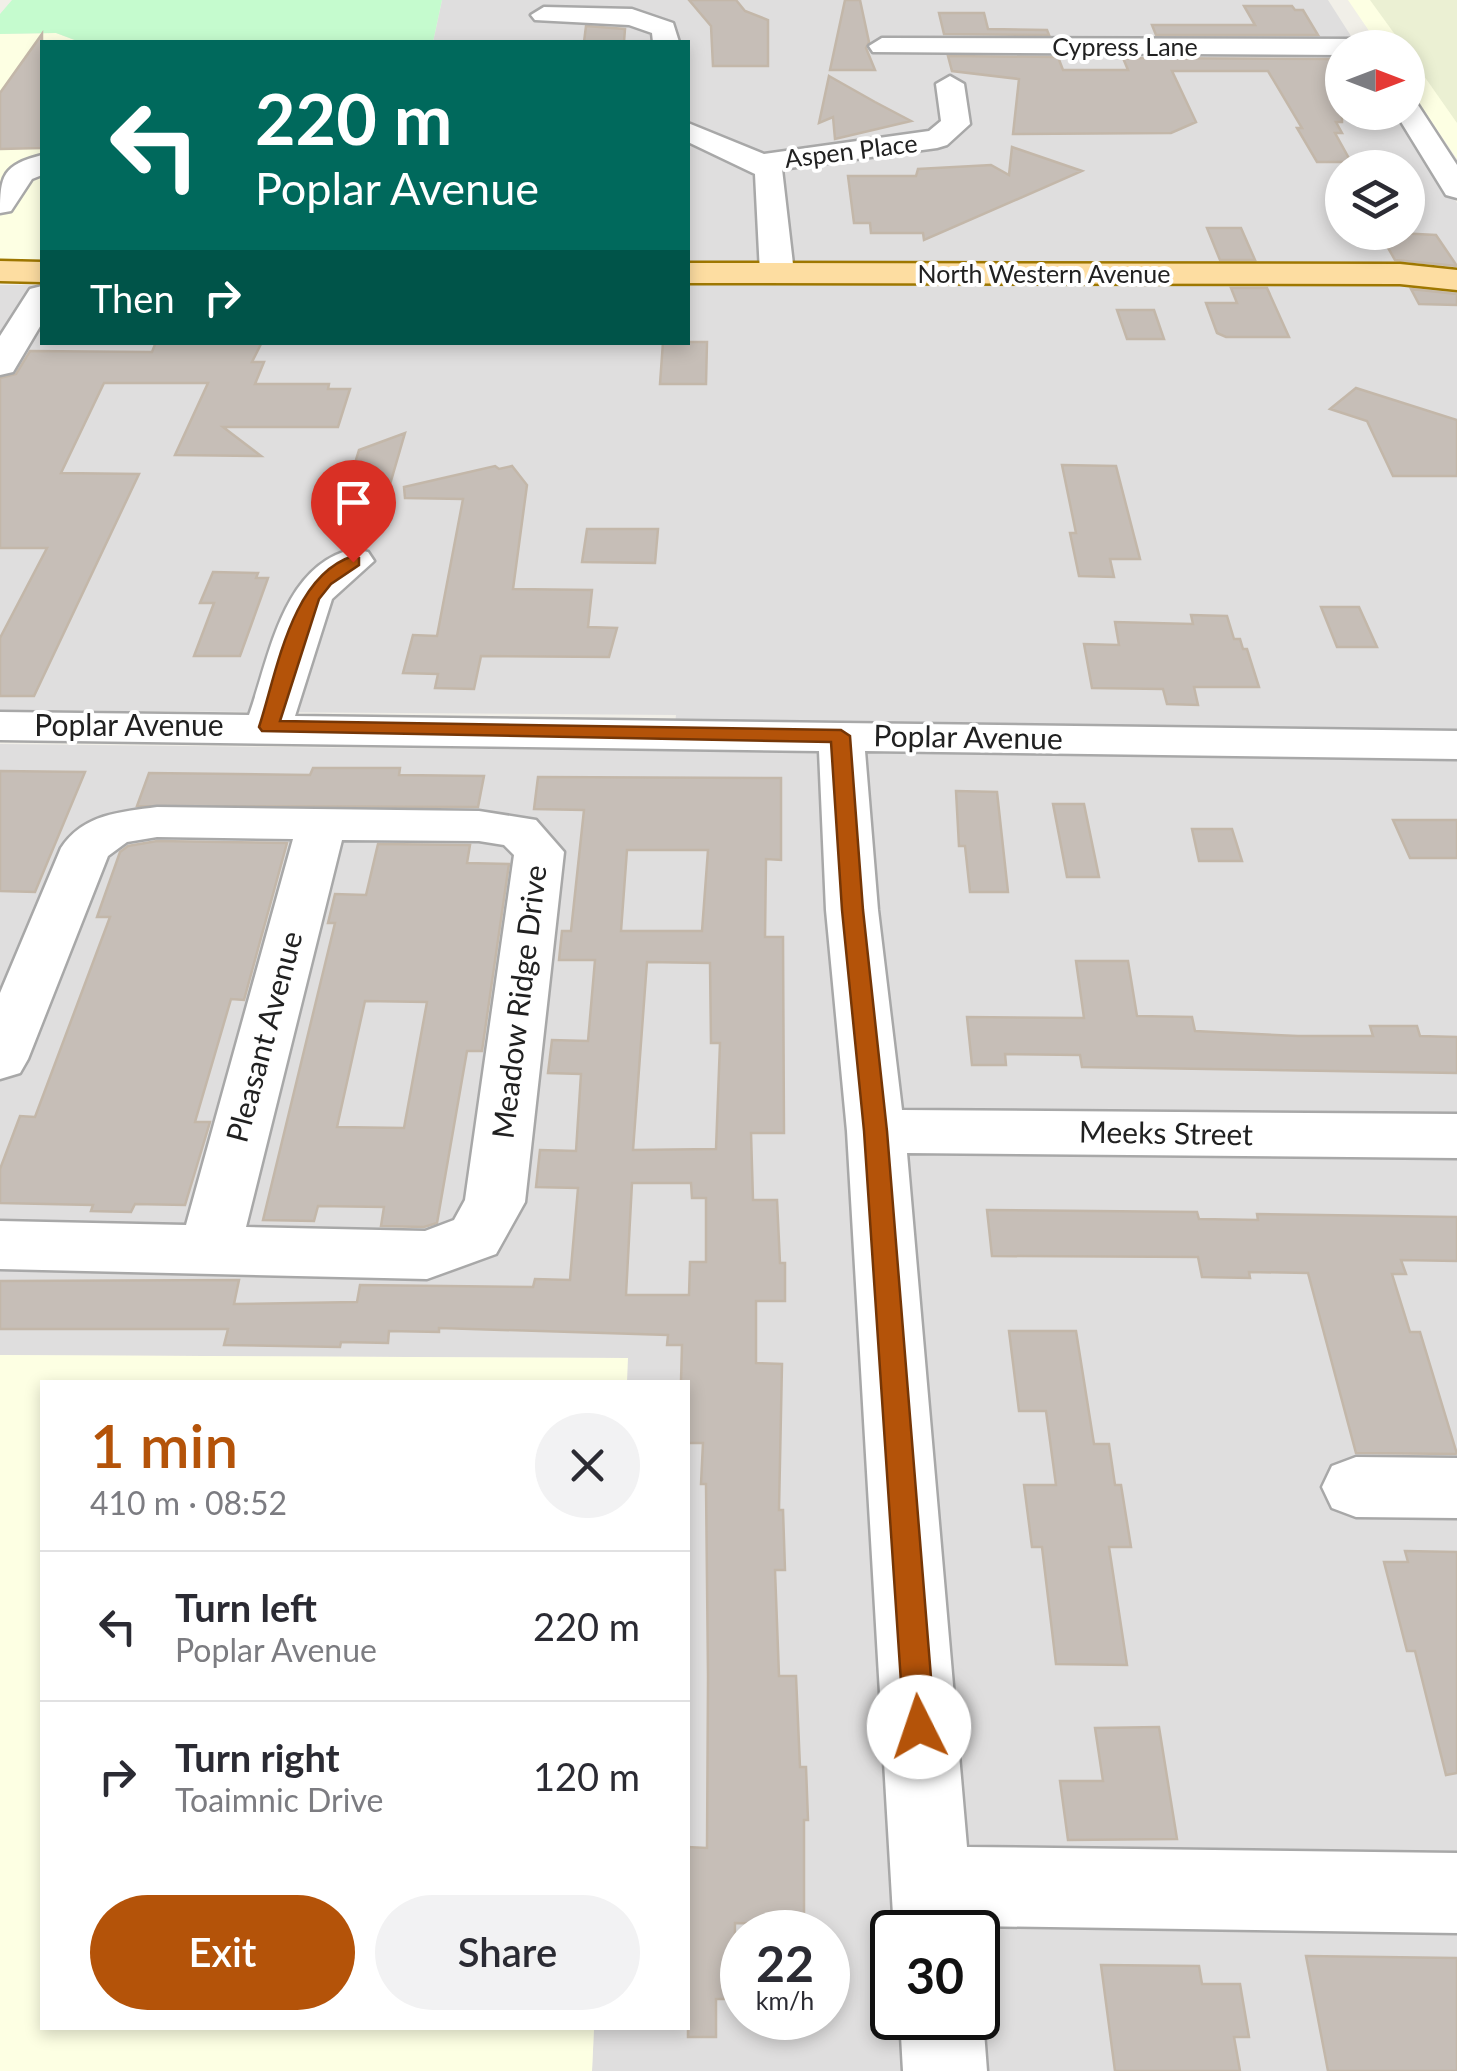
<!DOCTYPE html>
<meta charset="utf-8">
<style>
:root{--surface:#fff;--page:#f2f2f3;--text:#2b2b33;--muted:#7c7c81;--line:#e1e1e2;--accent:#b45309}
body{margin:0;font-family:Lato,sans-serif;background:var(--page);color:var(--text);height:100vh;display:flex;flex-direction:column;font-size:38px;white-space:nowrap}
*{box-sizing:border-box;margin:0}
p{font-size:32px;color:var(--muted)}
.icon{flex:none;width:55px;height:55px;fill:none;stroke:currentColor;stroke-width:2;stroke-linecap:round;stroke-linejoin:round}
.map{position:relative;flex:1;overflow:hidden}
.side{position:absolute;left:40px;top:1380px;width:650px;height:650px;display:flex;flex-direction:column;background:var(--surface);border-radius:0px;box-shadow:0 5px 15px #0003}
.side>*{flex:none}
.banner{position:absolute;left:40px;top:40px;width:650px;height:305px;border-radius:0px;box-shadow:0 5px 15px #0003;background:#00695c;color:#fff;overflow:hidden}
.needle{width:65px;rotate:90deg}
.controls{position:absolute;left:1325px;top:30px;display:grid;gap:20px}
.controls a{display:grid;place-items:center;width:100px;height:100px;border-radius:50%;background:var(--surface);box-shadow:0 5px 15px #0003;font-size:50px}
.speed{position:absolute;left:720px;top:1910px;display:flex;gap:20px;font-size:50px;font-weight:700;text-align:center}
.speed>*{display:grid;place-content:center;width:130px;height:130px;border-radius:50%;background:var(--surface);box-shadow:0 5px 15px #0003;line-height:1}
.speed small{font-size:25px;font-weight:400}
.speed .limit{border:5px solid #111;border-radius:15px;background:#fff;color:#111}
.pin{position:absolute;display:grid;place-items:center;width:85px;height:85px;color:#fff;margin:-102px -42px;border-radius:50% 50% 50% 0;rotate:-45deg;box-shadow:0 0 10px #0007}
.pin .icon{rotate:45deg}
.me{position:absolute;width:110px;margin:-55px;rotate:356deg;stroke-linejoin:round;filter:drop-shadow(0 0 8px #0008)}
.turn{display:flex;align-items:center;gap:35px;height:210px;padding:0 50px;font-size:45px}
.turn .icon{width:130px;height:130px;stroke-width:2.5}
.turn b{display:block;font-size:70px;line-height:85px}
.then{display:flex;align-items:center;height:95px;padding:0 50px;background:#0003;gap:20px;font-size:38px}
.round{display:grid;place-items:center;flex:none;width:105px;height:105px;border-radius:52px;background:var(--page)}
.headline{display:flex;align-items:center;justify-content:space-between;height:170px;padding:0 50px}
h1{font-size:60px;font-weight:600;line-height:75px;color:var(--accent)}
.primary-button{display:flex;gap:20px;margin-top:auto;padding:20px 50px}
.primary-button a{flex:1;height:115px;border-radius:60px;background:var(--accent);color:#fff;font-size:40px;font-weight:600;line-height:115px;text-align:center}
.primary-button a+a{background:var(--page);color:var(--text)}
ul{padding:0;list-style:none}
li{display:flex;align-items:center;gap:30px;height:150px;padding:0 50px;border-top:2px solid var(--line)}
li div{flex:1}
li b{display:block;font-size:38px}
li em{font-style:normal}
.map>svg:first-child{display:block}
.residential{fill:#dfdede;fill-rule:evenodd}
.education{fill:#fdffe3}
.farmland{fill:#ebf0d3}
.park{fill:#c5fbce}
.building{fill:#c6beb7;stroke:#c3b7a9;stroke-width:2.5;fill-rule:evenodd}
.lines{fill:none;stroke-linecap:round;stroke-linejoin:round}
.minor-casing{stroke:#a8a8a8;stroke-width:5}
.major-casing{stroke:#9e7700;stroke-width:5}
.minor{fill:#fff;fill-rule:evenodd}
.major{fill:#fddda1;fill-rule:evenodd}
.route{fill:#b45309;stroke:#753606;stroke-width:2.5}
.labels{text-anchor:middle;stroke-width:8;stroke-linejoin:round;paint-order:stroke}
.far-street-label{font-size:25px;fill:#212121;stroke:#fff}
.street-label{font-size:30px;fill:#212121;stroke:#fff}
</style>
<div class="map">
<svg width="1457" height="2071" viewBox="0 0 1457 2071">
<rect width="100%" height="100%" fill="#f1efe8"/>
<path class="residential" d="M442,0H1328L1358,47L1342,48V112L1400,113L1457,203V263L688,261V42H433ZM1342,168H1408V232H1342Z
M0,285H42V342H688V285H1457V2071H592L594,2028H688V1382H627V1358L0,1355V744L672,751L676,715L0,710ZM742,1932H828V2018H742ZM892,1932H978V2018H892Z"/>
<path class="education" d="M1348,0H1457V159L1408,87V48L1380,47Z
M56,33L80,42H42V261H0V34Z
M0,1355L628,1358L627,1382H42V2028H594L592,2071H0Z"/>
<path class="farmland" d="M1370,0H1457V123L1408,53V48L1404,47Z"/>
<path class="park" d="M12,0H442L433,42H80L56,33L0,34V14Z"/>
<path class="building" d="M689,0H736L745,11L768,20V66H713L711,26Z
M845,0H860L869,42L866,48L875,70H830Z
M1244,6H1292L1295,10H1303L1318,35H1156L1152,25H1255Z
M939,13H984L988,29L1047,30L1049,35L944,34Z
M586,26L625,29L624,42H584Z
M42,34V148L0,149V93Z
M948,56L1058,57L1063,70H1128L1123,58L1332,59L1342,75V122H1336L1342,133H1335L1351,162H1317L1297,128H1302L1268,71H1172L1196,122L1171,133L1013,134L1019,79L952,71Z
M829,76L875,102L911,121L835,139L833,117L819,123Z
M1012,147L1082,171L924,240L923,233H871L870,223H854L848,176H916L918,169L991,165L1009,175Z
M1207,228H1241L1255,260H1220Z
M1379,232L1436,235L1457,266L1395,260Z
M1231,288H1267L1289,337H1226L1217,333L1206,303H1237Z
M1411,289L1457,294V305L1419,304Z
M1117,310H1154L1164,339H1127Z
M156,342H262L252,362H264L255,384H329L328,389H350L338,427H223L261,456L175,455L208,383H104L61,473L139,474L34,696H0V638L47,548H0V378L16,374L30,351L152,352Z
M663,342H707L706,384H660Z
M1356,388L1457,420V476H1393L1367,421L1330,409Z
M405,433L386,498H374L371,510L341,509L359,450Z
M1062,465L1116,466L1140,559H1110L1114,577L1079,576L1070,533H1076Z
M495,466L499,469L512,466L527,485L513,589L592,590L588,627L617,628L609,657L481,656L474,689L435,688L438,674L403,673L413,635L437,636L463,499L405,498L404,487Z
M587,529H658L655,563L582,562Z
M213,572L258,573L256,578H268L240,656H194L214,603H200Z
M1321,607H1359L1377,647H1337Z
M1191,615L1227,616L1234,639H1240L1243,649H1247L1259,687H1194L1198,705L1167,704L1163,689L1092,688L1084,644L1119,645L1115,622L1193,624Z
M313,768H400L399,775L484,776L478,807L137,806L149,773L310,775Z
M0,771L85,772L35,892L0,891Z
M538,777L781,778V860L766,859L765,937H783L784,1133H751L753,1200H777L780,1263H785V1301H756V1363L782,1364L779,1510H783L785,1570H775L779,1676H796L800,1767H806L808,1820H804V1924L735,1923L734,1999H716V2037H688V1847L707,1848L708,1676L706,1484H701L703,1443H688V1382H681L682,1345H667L668,1335L439,1328V1332L389,1331L388,1343L341,1342L340,1347L224,1345L228,1329H0V1281L239,1280L234,1304L357,1302L360,1285L533,1287L535,1279L570,1280L578,1188L536,1187L540,1150L576,1151L581,1074L548,1073L552,1040L588,1041L595,960H559L562,931H571L584,810L534,809ZM627,850H708L702,931H621ZM647,962L710,963L711,1043H720L716,1149L633,1150ZM632,1183H691L692,1198H706V1262H690L689,1295H626Z
M956,791L997,792L1008,892H970L965,846H959Z
M1053,804H1084L1099,877H1067Z
M1393,820H1457V858H1410Z
M1192,829H1232L1242,861H1199Z
M157,841L287,843L244,1000L231,999L195,1122H210L185,1205L135,1204L131,1212L91,1211L93,1205L0,1203V1169L20,1116L35,1117L110,917H97L120,852L128,846Z
M378,844L470,845L467,863L509,864L482,1051H467L437,1223L424,1227L381,1226L384,1207L318,1206L314,1221L263,1220L335,923H328L335,894L366,895ZM365,1001L427,1002L404,1128L337,1127Z
M1076,961H1128L1137,1016L1192,1017L1195,1031L1298,1036H1373L1370,1026H1417L1420,1036L1457,1037V1073L1082,1067L1080,1055L1005,1054L1006,1065H972L967,1017L1084,1018Z
M987,1210L1197,1212L1199,1219L1258,1220L1257,1214L1457,1217V1261L1401,1260L1406,1274H1392L1410,1332H1420L1457,1454L1356,1453L1308,1273L1249,1272L1250,1278L1202,1277L1198,1257L992,1256Z
M1009,1331H1076L1094,1444H1109L1115,1485H1121L1131,1547H1109L1127,1665L1056,1664L1042,1547H1032L1024,1485H1056L1046,1411H1019Z
M1405,1551L1457,1552V1773L1446,1775L1415,1651H1407L1384,1562H1408Z
M1159,1727L1177,1839L1068,1840L1060,1781H1103L1095,1728Z
M1306,1956L1457,1958V2071H1328Z
M1101,1965L1199,1966L1202,1984H1240L1249,2037H1234L1240,2071H1115Z"/>
<g class="lines">
<defs>
<path id="minor" d="M544,7L632,9L673,23L679,42H653L652,33L629,25L535,20L531,15Z
M882,38L1369,39L1382,47L1342,48V55L873,52L869,46Z
M950,76L964,84L970,124L947,145L937,148L782,169L794,273L789,280H765L760,273L755,174L688,142V123L764,154L929,131L941,121L936,84Z
M1408,102L1418,105L1457,165V198L1446,195L1395,112H1408Z
M42,155V175L32,179L11,211L0,213C0,175 3,165 42,155Z
M42,286V323L13,372L0,375V336L30,289Z
M353,549L368,552L374,561L332,599L295,716L1457,731V759L865,751L878,910L902,1110L1457,1114V1158L907,1153L967,1847L1457,1853V1933L974,1926V1932H894L847,1131L826,910L819,751L0,740V712L249,715C270,656 282,566 353,549Z
M157,807L479,811L536,820L564,852L525,1202L496,1254L427,1279L0,1269V1221L186,1225L293,839L157,837L127,842L108,856L28,1059L20,1073L0,1079V993L61,848C83,814 120,812 157,807ZM342,840L479,841L504,845L514,855L465,1200L454,1220L425,1231L246,1227Z
M1356,1457L1457,1458V1518L1356,1517L1332,1508L1322,1487L1332,1466Z
M978,2006L983,2018L987,2071H903L900,2018H978Z"/>
<path id="major" d="M0,261L42,262V282L0,281Z
M688,263L1400,264L1457,270V290L1400,284L688,283Z"/>
</defs>
<use href="#minor" class="minor-casing"/>
<use href="#major" class="major-casing"/>
<use href="#minor" class="minor"/>
<use href="#major" class="major"/>
</g>
<path class="route" d="M353,556L359,558V565L331,584L319,599L280,721L841,730L850,736L863,910L887,1131L935,1727L930,1738L919,1742L908,1738L904,1727L864,1131L842,910L831,742L262,731L259,727C277,672 291,576 353,556Z"/>
<g class="labels">
<g class="far-street-label">
<text x="1125" y="56">Cypress Lane</text>
<text transform="translate(851 151) rotate(-7)" y="9">Aspen Place</text>
<text x="1044" y="283">North Western Avenue</text>
</g>
<g class="street-label">
<text x="129" y="736">Poplar Avenue</text>
<text transform="translate(968 738) rotate(1)" y="10">Poplar Avenue</text>
<text transform="translate(520 1002) rotate(-83)" y="10">Meadow Ridge Drive</text>
<text transform="translate(265 1037) rotate(-75)" y="10">Pleasant Avenue</text>
<text transform="translate(1166 1134) rotate(1)" y="10">Meeks Street</text>
</g>
</g>
</svg>
<div class="controls">
<a><svg class="needle" viewBox="-14 -14 28 28"><path d="M0-13l5 13h-10z" fill="#e53935"/><path d="M0 13l5-13h-10z" fill="#7c7c81"/></svg></a>
<a><svg class="icon" aria-label="layers" viewBox="0 0 24 24"><path d="M12 4l9 5-9 5-9-5zM3 14l9 5 9-5"/></svg></a>
</div>
<div class="speed"><div>22<small>km/h</small></div><div class="limit">30</div></div>
<div class="pin" style="left:353px;top:562px;background:#d93025"><svg class="icon" aria-label="arrive" viewBox="0 0 24 24"><path d="M6 21V4h12l-3 4 3 4H6"/></svg></div>
<svg class="me" style="left:919px;top:1727px" viewBox="-20 -20 40 40"><circle r="19" fill="#fff"/><path d="M0-13L10 11 0 6-10 11z" fill="#b45309"/></svg>
<div class="banner">
<div class="turn"><svg class="icon" aria-label="left" viewBox="0 0 24 24"><path d="M17 20v-9H6M10 6l-5 5 5 5"/></svg><div><b>220 m</b>Poplar Avenue</div></div>
<div class="then">Then<svg class="icon" aria-label="right" viewBox="0 0 24 24"><path d="M7 20v-9h11M14 6l5 5-5 5"/></svg></div>
</div>
<section class="side">
<div class="headline"><div><h1>1 min</h1><p>410 m · 08:52</p></div><a class="round"><svg class="icon" aria-label="close" viewBox="0 0 24 24"><path d="M6 6l12 12M18 6L6 18"/></svg></a></div>
<ul>
<li><svg class="icon" aria-label="left" viewBox="0 0 24 24"><path d="M17 20v-9H6M10 6l-5 5 5 5"/></svg><div><b>Turn left</b><p>Poplar Avenue</p></div><em>220 m</em></li>
<li><svg class="icon" aria-label="right" viewBox="0 0 24 24"><path d="M7 20v-9h11M14 6l5 5-5 5"/></svg><div><b>Turn right</b><p>Toaimnic Drive</p></div><em>120 m</em></li>
</ul>
<div class="primary-button"><a>Exit</a><a>Share</a></div>
</section>
</div>
